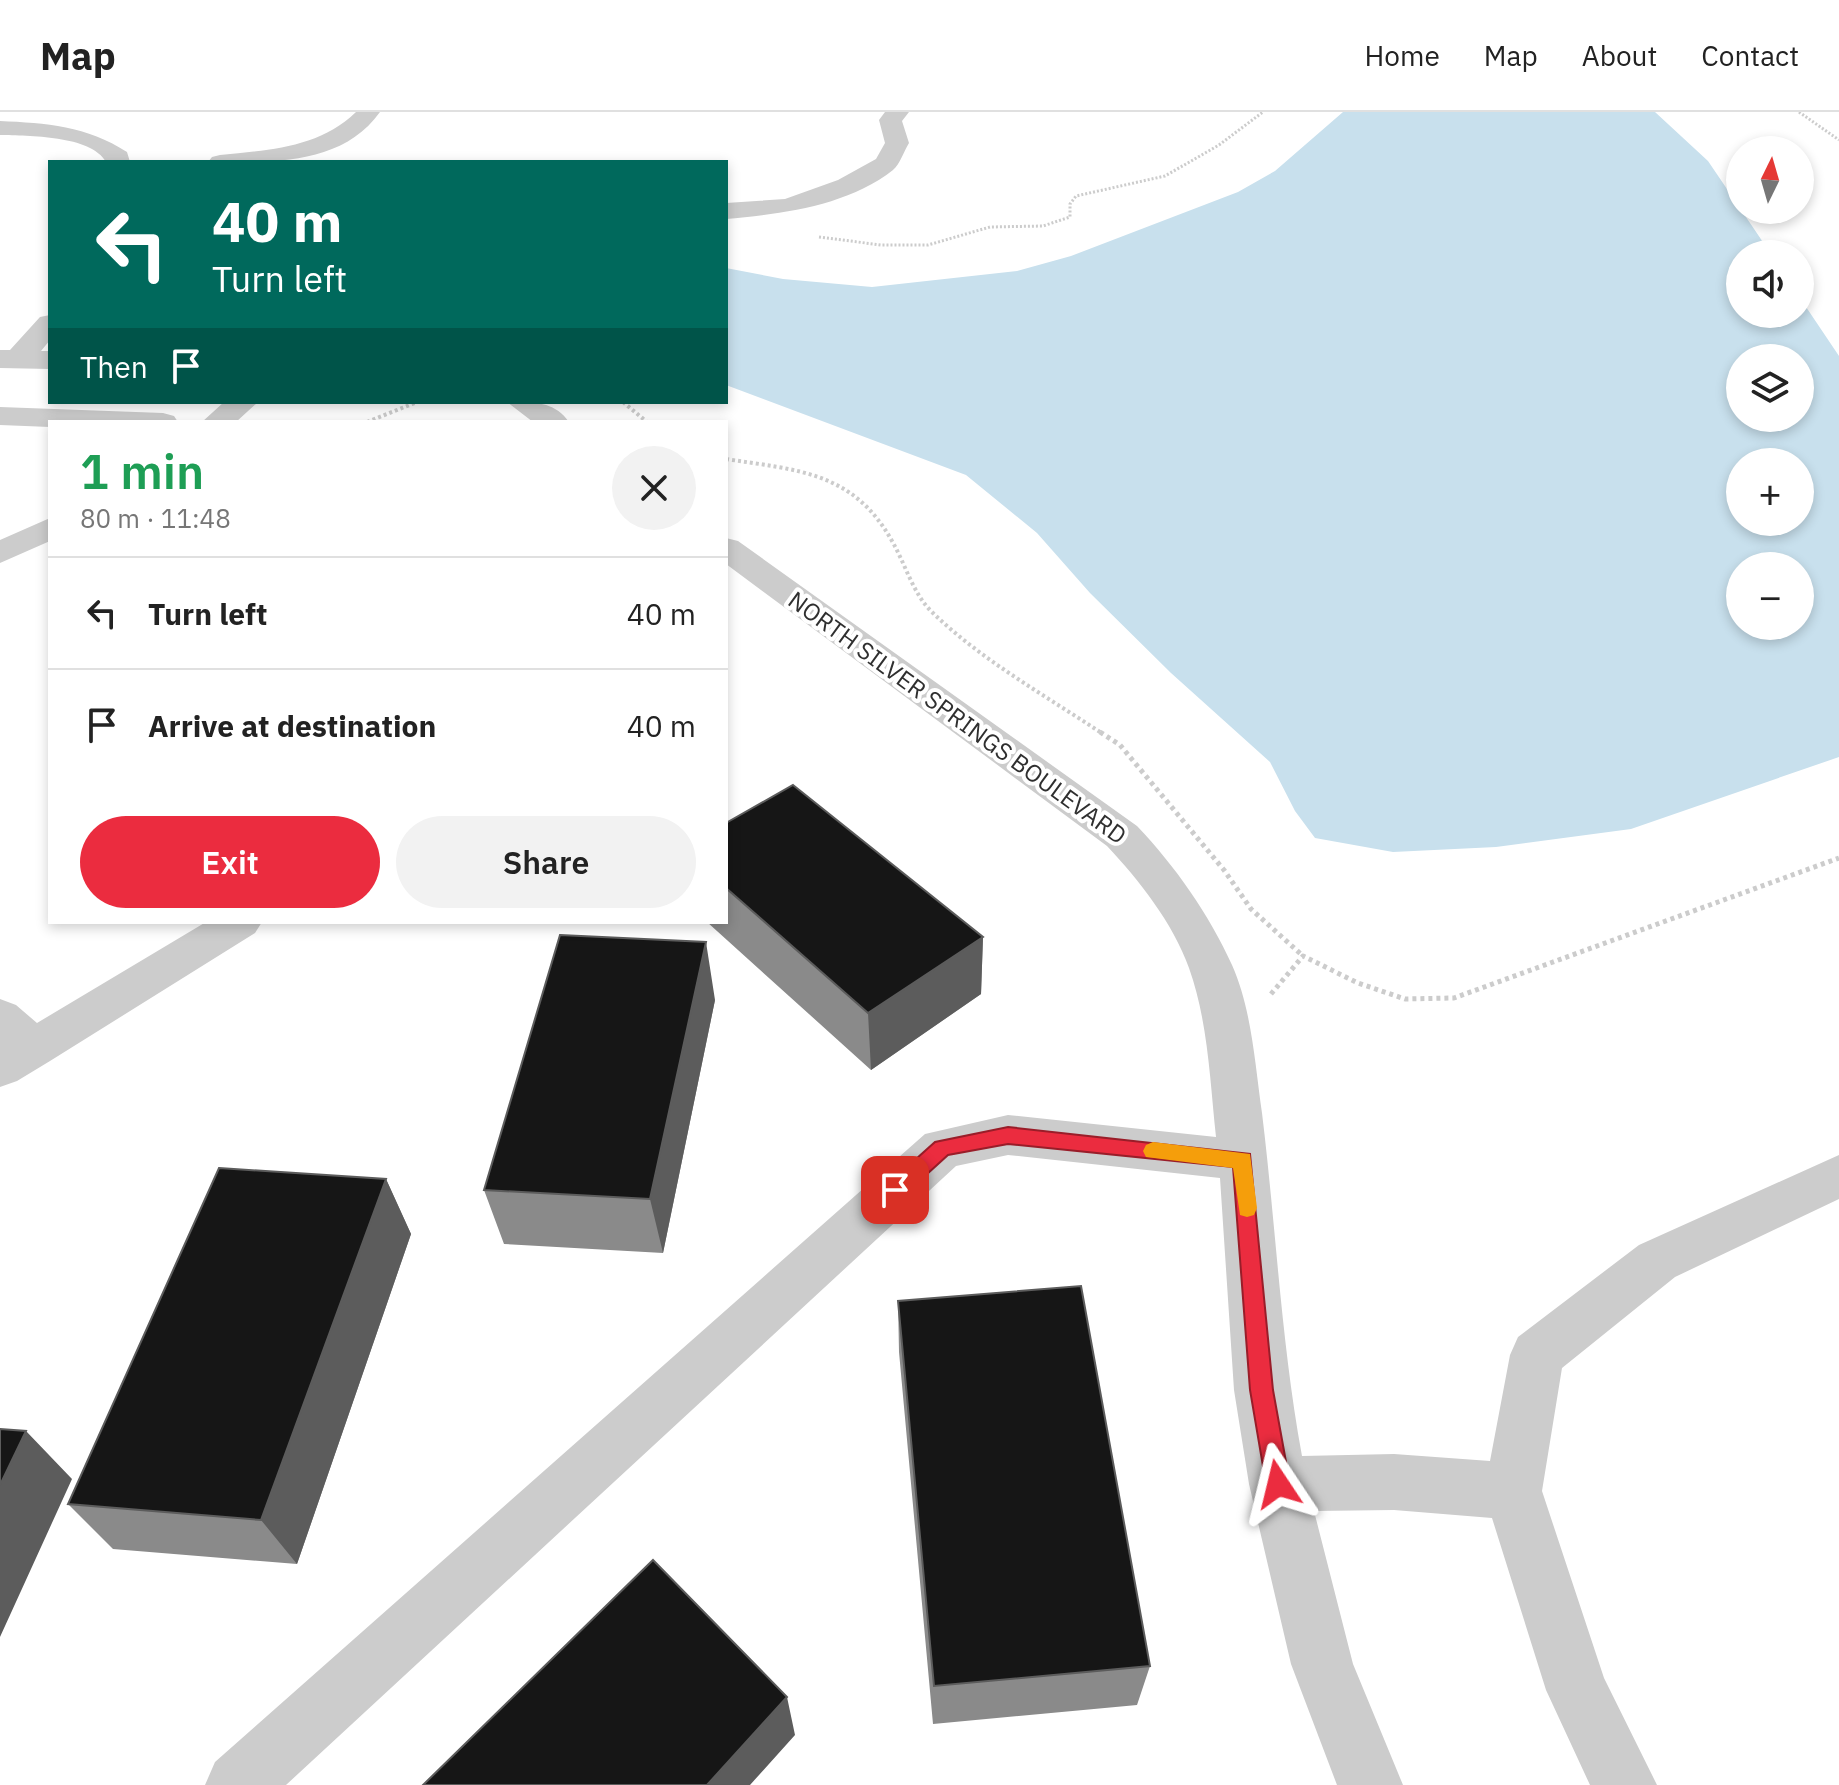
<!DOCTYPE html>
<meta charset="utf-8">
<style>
:root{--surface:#fff;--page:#f2f2f2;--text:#222;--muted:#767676;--line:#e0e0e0;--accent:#eb2c3f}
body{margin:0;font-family:"IBM Plex Sans",sans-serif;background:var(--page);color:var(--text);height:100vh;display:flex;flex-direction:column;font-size:30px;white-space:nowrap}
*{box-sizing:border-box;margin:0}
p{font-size:26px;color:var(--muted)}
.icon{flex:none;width:44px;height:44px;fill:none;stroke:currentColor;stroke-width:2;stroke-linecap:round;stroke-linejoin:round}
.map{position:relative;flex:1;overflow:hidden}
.details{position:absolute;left:48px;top:308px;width:680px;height:504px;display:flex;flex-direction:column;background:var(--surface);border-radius:0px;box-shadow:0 4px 12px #0003}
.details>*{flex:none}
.hud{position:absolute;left:48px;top:48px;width:680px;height:244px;border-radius:0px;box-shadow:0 4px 12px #0003;background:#00695c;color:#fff;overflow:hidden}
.needle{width:52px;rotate:5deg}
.buttons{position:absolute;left:1726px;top:24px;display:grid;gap:16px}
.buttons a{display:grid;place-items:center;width:88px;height:88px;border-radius:50%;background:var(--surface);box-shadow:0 4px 12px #0003;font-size:40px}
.pin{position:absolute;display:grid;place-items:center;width:68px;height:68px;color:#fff;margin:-34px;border-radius:16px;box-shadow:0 4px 12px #0006}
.me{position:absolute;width:88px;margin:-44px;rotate:350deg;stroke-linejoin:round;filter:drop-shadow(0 0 6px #0008)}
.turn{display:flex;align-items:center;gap:28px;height:168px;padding:0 32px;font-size:36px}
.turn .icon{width:104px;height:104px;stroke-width:2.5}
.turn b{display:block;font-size:56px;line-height:68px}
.then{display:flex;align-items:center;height:76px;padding:0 32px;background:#0003;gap:16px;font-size:30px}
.round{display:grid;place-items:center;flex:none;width:84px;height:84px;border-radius:42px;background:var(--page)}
.overview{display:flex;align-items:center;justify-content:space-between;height:136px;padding:0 32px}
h1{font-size:48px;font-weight:600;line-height:60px;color:#1e9e55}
.action{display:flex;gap:16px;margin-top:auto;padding:16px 32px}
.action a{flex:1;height:92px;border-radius:48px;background:var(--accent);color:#fff;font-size:32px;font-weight:600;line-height:92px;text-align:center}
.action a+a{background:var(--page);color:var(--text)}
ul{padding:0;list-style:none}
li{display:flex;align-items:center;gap:24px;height:112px;padding:0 32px;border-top:2px solid var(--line)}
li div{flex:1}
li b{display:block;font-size:30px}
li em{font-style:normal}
header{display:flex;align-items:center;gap:48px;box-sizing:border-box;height:112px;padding:0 40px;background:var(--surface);border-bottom:2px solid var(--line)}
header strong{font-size:38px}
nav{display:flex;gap:44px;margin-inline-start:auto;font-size:28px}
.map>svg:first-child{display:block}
.water{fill:#c8e0ed;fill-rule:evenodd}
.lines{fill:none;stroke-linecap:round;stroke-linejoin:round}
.path-far2{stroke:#ccc;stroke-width:3;stroke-dasharray:2 2;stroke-linecap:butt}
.path-far1{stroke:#ccc;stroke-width:4;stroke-dasharray:3 3;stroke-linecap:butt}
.path{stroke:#ccc;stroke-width:5;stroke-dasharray:4 4;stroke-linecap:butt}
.minor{fill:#ccc;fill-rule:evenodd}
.wall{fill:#8a8a8a}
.shaded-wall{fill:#5c5c5c}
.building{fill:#161616;stroke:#5c5c5c;stroke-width:2}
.route{fill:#eb2c3f;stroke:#991d29;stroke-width:2}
.slow{fill:#f59e0b}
.labels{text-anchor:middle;stroke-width:8;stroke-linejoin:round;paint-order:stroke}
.street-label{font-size:24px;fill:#2f2f2f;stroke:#fff}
</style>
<header>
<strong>Map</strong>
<nav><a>Home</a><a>Map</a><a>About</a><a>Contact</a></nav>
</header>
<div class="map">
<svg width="1839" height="1673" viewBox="0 0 1839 1673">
<rect width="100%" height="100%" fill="#fff"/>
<path class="water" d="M1343,0H1655L1708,49L1771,142H1740V202H1800V186L1839,244V645L1631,717L1496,735L1393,740L1315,726L1295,699L1270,650L1171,561L1090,481L1037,421L966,363L726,273V156L783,167L872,175L1017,159L1071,144L1238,80L1275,59ZM1740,246H1800V306H1740ZM1740,350H1800V410H1740ZM1740,454H1800V514H1740Z"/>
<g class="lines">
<path class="path-far2" d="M1799,0L1839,28
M819,125L881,133H928L990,115L1043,114L1070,105V92L1076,84L1165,64L1219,33L1263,0"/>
<path class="path-far1" d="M623,290L647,310
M367,310L417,290
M726,347C796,358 853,359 892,429C906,453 913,483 934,502C983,549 1046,584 1103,622"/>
<path class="path" d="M1100,620L1120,633L1224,758L1251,797L1303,844
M1271,882L1303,844L1358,871L1405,887L1454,886L1839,746"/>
<path class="minor" d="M356,0H380C341,55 267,50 208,50L212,45L220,43C269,38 319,36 356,0Z
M885,0H909L902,9L909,31C904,39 900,52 893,58C847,94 782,102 726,107V91L785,87L838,68L876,47L885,31L879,8Z
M0,9C46,11 87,14 127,40L130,50H106C91,23 28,24 0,23Z
M50,203V228L41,239H50V257L0,256V238H10L40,205Z
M224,290H258L236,310H202Z
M507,290C531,290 554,288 569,310H533Z
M0,295L163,301L174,304L178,310H50V315L0,313Z
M50,406V429L0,451V428Z
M726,426L738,429L1137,714C1175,754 1209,802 1232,853C1252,898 1255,953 1262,1001C1276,1115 1281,1230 1302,1344L1394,1342L1490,1349L1510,1243L1518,1225L1639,1133L1839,1043V1087L1675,1165L1562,1256L1542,1379L1604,1566L1657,1673H1590L1546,1578L1492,1406L1394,1398L1314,1399L1353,1552L1403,1673H1337L1291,1552L1249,1372L1234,1278L1220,1066L1008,1043L956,1054L286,1673H205L215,1650L925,1022L1008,1003L1216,1025C1210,969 1208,909 1189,856C1173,811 1139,768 1107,734L726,452Z
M206,810H262L255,821L50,949L17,969L0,975V887L16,893L37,911Z"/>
</g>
<path class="wall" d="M726,711L983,825L981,882L871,958L707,810H726Z
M715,888L663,1141L504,1132L484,1078Z
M386,1067L411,1122L297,1452L113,1437L68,1392Z
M898,1189L1150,1554L1137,1593L933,1612L899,1240Z"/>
<path class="shaded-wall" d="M983,825L981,882L871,958L868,901Z
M706,830L715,888L663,1141L650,1087Z
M386,1067L411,1122L297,1452L261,1408Z
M26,1319L72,1367L0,1525V1373Z
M787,1585L795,1623L750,1673H707Z"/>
<path class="building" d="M793,673L983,825L868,901L726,776V711Z
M560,823L706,830L650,1087L484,1078Z
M219,1056L386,1067L261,1408L68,1392Z
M1081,1174L1150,1554L934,1574L898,1189Z
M0,1317L26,1319L0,1373Z
M653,1448L787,1585L707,1673H423Z"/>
<path class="route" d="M1008,1015L1250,1042L1273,1278L1290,1372L1287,1380L1278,1383L1270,1380L1266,1372L1250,1278L1233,1055L1008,1032L948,1043L903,1084L895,1087L888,1084L885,1078L888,1072L935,1030Z"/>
<path class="slow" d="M1153,1030L1250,1042L1257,1096L1254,1103L1247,1105L1240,1103L1233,1056L1146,1045L1143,1039L1146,1033Z"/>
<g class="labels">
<g class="street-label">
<text transform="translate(957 606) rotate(36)" y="8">NORTH SILVER SPRINGS BOULEVARD</text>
</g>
</g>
</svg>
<div class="buttons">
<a><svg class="needle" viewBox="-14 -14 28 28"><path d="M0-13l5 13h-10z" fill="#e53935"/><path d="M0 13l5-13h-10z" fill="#767676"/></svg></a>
<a><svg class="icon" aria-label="sound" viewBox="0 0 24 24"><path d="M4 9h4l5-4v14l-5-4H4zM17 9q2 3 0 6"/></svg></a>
<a><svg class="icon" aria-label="layers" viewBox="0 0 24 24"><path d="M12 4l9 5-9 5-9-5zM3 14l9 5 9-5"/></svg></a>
<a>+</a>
<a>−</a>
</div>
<div class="pin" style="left:895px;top:1078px;background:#d93025"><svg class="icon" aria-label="arrive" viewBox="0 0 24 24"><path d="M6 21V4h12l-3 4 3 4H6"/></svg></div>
<svg class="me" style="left:1278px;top:1372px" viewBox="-20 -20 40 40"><path d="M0-17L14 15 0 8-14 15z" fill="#eb2c3f" stroke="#fff" stroke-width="4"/></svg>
<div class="hud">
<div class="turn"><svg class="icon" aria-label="left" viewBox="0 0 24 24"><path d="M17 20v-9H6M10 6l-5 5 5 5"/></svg><div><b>40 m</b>Turn left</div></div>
<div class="then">Then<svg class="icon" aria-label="arrive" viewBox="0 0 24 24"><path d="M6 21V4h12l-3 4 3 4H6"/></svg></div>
</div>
<section class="details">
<div class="overview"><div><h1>1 min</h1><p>80 m · 11:48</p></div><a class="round"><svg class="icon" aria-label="close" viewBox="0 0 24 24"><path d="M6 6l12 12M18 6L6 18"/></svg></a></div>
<ul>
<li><svg class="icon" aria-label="left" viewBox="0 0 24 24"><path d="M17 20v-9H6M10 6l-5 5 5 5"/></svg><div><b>Turn left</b></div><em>40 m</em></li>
<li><svg class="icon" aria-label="arrive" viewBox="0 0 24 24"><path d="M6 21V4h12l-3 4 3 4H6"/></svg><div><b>Arrive at destination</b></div><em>40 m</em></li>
</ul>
<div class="action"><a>Exit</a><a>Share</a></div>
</section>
</div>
